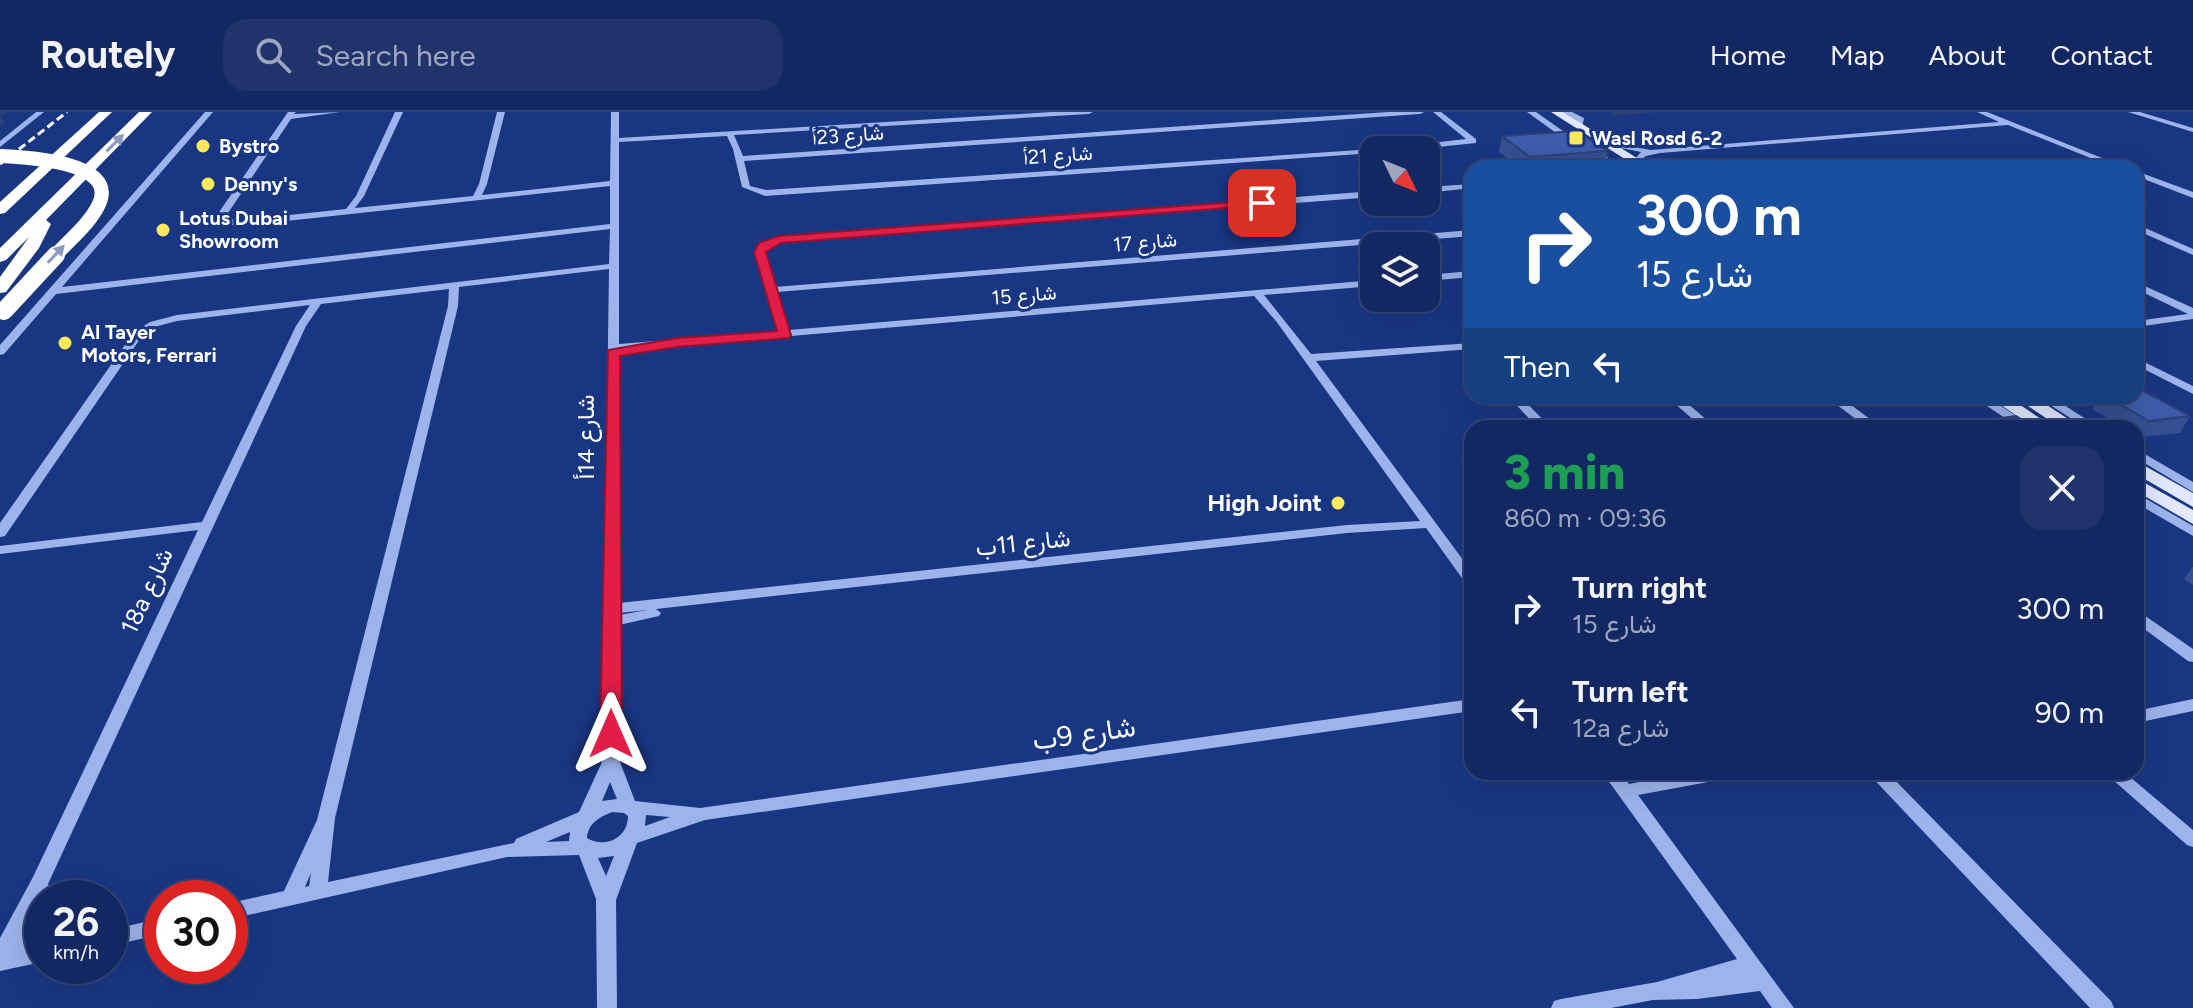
<!DOCTYPE html>
<meta charset="utf-8">
<style>
:root{--surface:#132862;--page:#20346b;--text:#f1f3f6;--muted:#9da6be;--line:#324477}
body{margin:0;font-family:Figtree,Vazirmatn,sans-serif;background:var(--page);color:var(--text);height:100vh;display:flex;flex-direction:column;font-size:30px;white-space:nowrap}
*{box-sizing:border-box;margin:0}
p{font-size:26px;color:var(--muted)}
.icon{flex:none;width:44px;height:44px;fill:none;stroke:currentColor;stroke-width:2;stroke-linecap:round;stroke-linejoin:round}
.map{position:relative;flex:1;overflow:hidden}
.panel{position:absolute;left:1464px;top:308px;width:680px;height:360px;display:flex;flex-direction:column;background:var(--surface);border-radius:24px;box-shadow:0 8px 32px #0002,0 0 0 2px var(--line)}
.panel>*{flex:none}
.top-card{position:absolute;left:1464px;top:48px;width:680px;height:244px;border-radius:24px;box-shadow:0 8px 32px #0002,0 0 0 2px var(--line);background:#1a4fa0;color:#fff;overflow:hidden}
.needle{width:52px;rotate:133deg}
.fabs{position:absolute;left:1360px;top:24px;display:grid;gap:16px}
.fabs a{display:grid;place-items:center;width:80px;height:80px;border-radius:16px;background:var(--surface);box-shadow:0 8px 32px #0002,0 0 0 2px var(--line);font-size:40px}
.speed{position:absolute;left:24px;top:768px;display:flex;gap:16px;font-size:40px;font-weight:700;text-align:center}
.speed>*{display:grid;place-content:center;width:104px;height:104px;border-radius:50%;background:var(--surface);box-shadow:0 8px 32px #0002,0 0 0 2px var(--line);line-height:1}
.speed small{font-size:20px;font-weight:400}
.speed .limit{border:12px solid #d22;background:#fff;color:#111}
.pin{position:absolute;display:grid;place-items:center;width:68px;height:68px;color:#fff;margin:-34px;border-radius:16px;box-shadow:0 4px 12px #0006}
.me{position:absolute;width:88px;margin:-44px;rotate:0deg;stroke-linejoin:round;filter:drop-shadow(0 0 6px #0008)}
.turn{display:flex;align-items:center;gap:28px;height:168px;padding:0 40px;font-size:36px}
.turn .icon{width:104px;height:104px;stroke-width:2.5}
.turn b{display:block;font-size:56px;line-height:68px}
.then{display:flex;align-items:center;height:76px;padding:0 40px;background:#0003;gap:16px;font-size:30px}
.round{display:grid;place-items:center;flex:none;width:84px;height:84px;border-radius:24px;background:var(--page)}
.overview{display:flex;align-items:center;justify-content:space-between;height:136px;padding:0 40px}
h1{font-size:48px;font-weight:800;line-height:60px;color:#1e9e55}
ul{padding:0;list-style:none}
li{display:flex;align-items:center;gap:24px;height:104px;padding:0 40px}
li div{flex:1}
li b{display:block;font-size:30px}
li em{font-style:normal}
header{display:flex;align-items:center;gap:48px;box-sizing:border-box;height:112px;padding:0 40px;background:var(--surface);border-bottom:2px solid var(--line)}
header strong{font-size:38px}
nav{display:flex;gap:44px;margin-inline-start:auto;font-size:28px}
.search{width:560px;height:72px;background:var(--page);display:flex;align-items:center;gap:20px;box-sizing:border-box;padding:0 28px;border-radius:24px;color:var(--muted);font-size:30px}
.map>svg:first-child{display:block}
.lines{fill:none;stroke-linecap:round;stroke-linejoin:round}
.minor{fill:#9db3eb;fill-rule:evenodd}
.major{fill:#e1e8ff;fill-rule:evenodd}
.highway{fill:#fff;fill-rule:evenodd}
.rail{stroke:#fff;stroke-width:3;stroke-dasharray:8 4;stroke-linecap:butt}
.highway-bridge-far1{stroke:#fff;stroke-width:14}
.highway-bridge{stroke:#fff;stroke-width:18}
.wall{fill:#354f92}
.shaded-wall{fill:#2b4077}
.building{fill:#3e5caa;stroke:#2b4077;stroke-width:2}
.oneway{fill:#8c9ac0}
.route{fill:#e11d48;stroke:#92132f;stroke-width:2}
.poi-dot{fill:#fee958;stroke:#193682;stroke-width:3}
.labels{text-anchor:middle;stroke-width:6;stroke-linejoin:round;paint-order:stroke}
.far-street-label{font-size:20px;fill:#fff;stroke:#193682}
.far-poi-label{font-size:20px;font-weight:bold;fill:#fff;stroke:#193682;text-anchor:start}
.street-label{font-size:24px;fill:#fff;stroke:#193682}
.poi-label{font-size:24px;font-weight:bold;fill:#fff;stroke:#193682;text-anchor:end}
.near-street-label{font-size:28px;fill:#fff;stroke:#193682}
</style>
<header>
<strong>Routely</strong>
<div class="search"><svg class="icon" aria-label="search" viewBox="0 0 24 24"><circle cx="10" cy="10" r="6"/><path d="M15 15l6 6"/></svg>Search here</div>
<nav><a>Home</a><a>Map</a><a>About</a><a>Contact</a></nav>
</header>
<div class="map">
<svg width="2193" height="896" viewBox="0 0 2193 896">
<rect width="100%" height="100%" fill="#193682"/>
<g class="lines">
<path class="minor" d="M36,0H44L0,35V29Z
M205,0H213L62,175L610,112V74L241,114L218,111L215,106L288,0H296L294,2L340,0L291,7L224,107L241,108L346,97L356,84L395,0H403L364,84L355,96L473,84L479,72L497,0H505L487,72L482,83L610,69L611,0H619V26L1052,0H1093L1089,2L734,23L743,44L1389,0H1424L1420,2L744,49L750,74L766,78L1374,37L1377,38H1374V41L765,84L742,75L733,37L727,24L619,30V232L778,219L767,181L764,178L766,176L755,140L761,131L779,125L1374,79V85L780,131L768,135L765,140L775,175L1472,118V124L777,180L789,218L1374,168V174L1264,183L1311,242L1472,231V237L1316,249L1472,460V474L1467,473L1426,416L1347,421L656,497L661,501L659,504L619,513L620,650L635,689L700,696L1472,587V599L705,708L637,731L616,788L617,896H597L596,787L579,743L507,745L230,807V791L284,779L317,708L448,194L449,177L321,192L306,214L48,772L49,775L47,786H42V805L35,834L42,832V850L0,859V826L33,765L198,418L0,442V434L202,410L296,214L310,193L177,209L158,214L142,224L5,424L0,425V411L134,220L150,210L177,203L609,152L610,117L56,182L4,242L0,243V233ZM609,157L602,650L579,700L516,727L514,731L328,770L335,706L458,194L459,175ZM1254,184L1276,209L1420,409L1347,413L619,491V239ZM647,498L619,503V501ZM610,670L617,687L602,689ZM612,700L624,701L628,704C628,726 605,737 587,726C588,711 600,705 612,700ZM646,703L670,705L645,714ZM570,720L569,729L546,730ZM614,744L606,764L598,746ZM311,761L309,774L305,775Z
M1433,0H1441L1476,27V31L1409,38H1383L1387,36L1466,27Z
M1527,0H1536L1577,29L1570,31Z
M1563,0H1572L1584,6L1582,16H1576L1577,9Z
M1977,0H1987L2127,56C2119,56 2110,53 2103,53C2077,54 2052,56 2026,56L2030,54L2098,49L2008,13L1660,41L1646,44L1637,51L1633,49L1641,40L1606,33L1610,31L1651,38L1999,10Z
M2128,0H2140L2193,16V20Z
M1589,37H1595L1623,56H1613L1589,41Z
M2136,59L2193,80V86L2136,64Z
M1472,72V76L1426,81V75Z
M2136,112L2193,137V143L2136,118Z
M1472,159V165L1426,169V163Z
M2136,170L2193,196V207L2136,215V209L2188,202L2136,177Z
M2136,246L2193,274V282L2136,253Z
M1508,284H1520L1551,316H1538Z
M1666,284H1679L1716,316H1703Z
M1825,284H1839L1882,316H1868Z
M1972,284H1986L2034,316H2020Z
M2036,284H2050L2100,316H2086Z
M2136,337L2193,370V380L2136,346Z
M2136,381L2193,414V424L2136,391Z
M2136,499L2141,501L2193,537V550L2188,549L2136,511Z
M2193,587V599L2136,611V599Z
M1602,660H1620L1629,672L1694,660H1739L1736,665L1730,666L1638,683L1794,896H1772L1760,879L1697,887L1653,888L1611,896H1551L1554,889L1561,887L1657,870L1737,847Z
M1867,660H1887L2111,889L2114,896H2090Z
M2104,660H2124L2193,718V735L2187,733Z
M162,806V822L110,834V818Z"/>
<path class="major" d="M1551,0H1563L1653,56H1639Z
M1988,284H2007L2041,307L2033,312L2027,311Z
M2013,284H2033L2082,316H2061Z
M2136,349L2193,381V395L2136,362Z
M2136,366L2193,398V412L2136,379Z"/>
<path class="highway" d="M99,0H112L5,101L0,102V90Z
M139,0H152L46,108L51,112L39,136L6,180L0,181V165L29,125L6,148L0,150V136Z"/>
<path class="rail" d="M0,52L67,0"/>
<path class="highway-bridge-far1" d="M0,44C23,45 119,49 99,92C90,112 68,129 54,145"/>
<path class="highway-bridge" d="M4,199L56,143"/>
</g>
<path class="wall" d="M1502,24L1608,39L1604,55L1520,56L1499,40Z
M2100,284H2136L2190,304L2180,321L2140,325L2136,323V316H2124L2092,297Z
M1987,308L2036,316H1983Z
M2192,455H2193V473L2184,467Z"/>
<path class="shaded-wall" d="M0,0H7L1,4L5,11L0,15Z
M1613,0H1660L1612,4Z"/>
<path class="building" d="M1577,19L1608,39L1530,45L1502,24Z
M2136,277H2140L2190,304L2149,309L2106,284H2136Z
M2016,304L2036,316H2000L1987,308Z"/>
<defs><path id="oneway-solid" d="M-6-.8H1V-3.2L6.5 0L1 3.2V.8H-6Z" transform="scale(2)"/></defs>
<g class="oneway">
<use href="#oneway-solid" transform="translate(115 31) rotate(-45)"/>
<use href="#oneway-solid" transform="translate(56 142) rotate(-47)"/>
</g>
<path class="route" d="M1262,88L1266,89V93L781,131L766,140L791,223L789,226L677,235L620,244L622,622L618,627H603L600,622L608,238L677,226L777,219L754,140L759,131L779,124Z"/>
<g class="poi-dot">
<rect x="1568" y="18" width="16" height="16" rx="4"/>
<circle cx="203" cy="34" r="8"/>
<circle cx="208" cy="72" r="8"/>
<circle cx="163" cy="118" r="8"/>
<circle cx="65" cy="231" r="8"/>
<circle cx="1338" cy="391" r="8"/>
</g>
<g class="labels">
<g class="far-street-label">
<text transform="translate(848 23) rotate(-4)" y="7">شارع 23أ</text>
<text transform="translate(1058 43) rotate(-4)" y="7">شارع 21أ</text>
<text transform="translate(1145 130) rotate(-5)" y="7">شارع 17</text>
<text transform="translate(1024 183) rotate(-5)" y="7">شارع 15</text>
</g>
<g class="far-poi-label">
<text x="1592" y="33">Wasl Rosd 6-2</text>
<text x="219" y="41">Bystro</text>
<text x="224" y="79">Denny's</text>
<text x="179" y="113">Lotus Dubai<tspan x="179" dy="23">Showroom</tspan></text>
<text x="81" y="227">Al Tayer<tspan x="81" dy="23">Motors, Ferrari</tspan></text>
</g>
<g class="street-label">
<text transform="translate(586 325) rotate(-90)" y="8">شارع 14أ</text>
<text transform="translate(1023 431) rotate(-6)" y="8">شارع 11ب</text>
<text transform="translate(147 479) rotate(-65)" y="8">18a شارع</text>
</g>
<g class="poi-label">
<text x="1322" y="399">High Joint</text>
</g>
<g class="near-street-label">
<text transform="translate(1084 621) rotate(-8)" y="10">شارع 9ب</text>
</g>
</g>
</svg>
<div class="fabs">
<a><svg class="needle" viewBox="-14 -14 28 28"><path d="M0-13l5 13h-10z" fill="#e53935"/><path d="M0 13l5-13h-10z" fill="#9da6be"/></svg></a>
<a><svg class="icon" aria-label="layers" viewBox="0 0 24 24"><path d="M12 4l9 5-9 5-9-5zM3 14l9 5 9-5"/></svg></a>
</div>
<div class="speed"><div>26<small>km/h</small></div><div class="limit">30</div></div>
<div class="pin" style="left:1262px;top:91px;background:#d93025"><svg class="icon" aria-label="arrive" viewBox="0 0 24 24"><path d="M6 21V4h12l-3 4 3 4H6"/></svg></div>
<svg class="me" style="left:611px;top:622px" viewBox="-20 -20 40 40"><path d="M0-17L14 15 0 8-14 15z" fill="#e11d48" stroke="#fff" stroke-width="4"/></svg>
<div class="top-card">
<div class="turn"><svg class="icon" aria-label="right" viewBox="0 0 24 24"><path d="M7 20v-9h11M14 6l5 5-5 5"/></svg><div><b>300 m</b>شارع 15</div></div>
<div class="then">Then<svg class="icon" aria-label="left" viewBox="0 0 24 24"><path d="M17 20v-9H6M10 6l-5 5 5 5"/></svg></div>
</div>
<section class="panel">
<div class="overview"><div><h1>3 min</h1><p>860 m · 09:36</p></div><a class="round"><svg class="icon" aria-label="close" viewBox="0 0 24 24"><path d="M6 6l12 12M18 6L6 18"/></svg></a></div>
<ul>
<li><svg class="icon" aria-label="right" viewBox="0 0 24 24"><path d="M7 20v-9h11M14 6l5 5-5 5"/></svg><div><b>Turn right</b><p>شارع 15</p></div><em>300 m</em></li>
<li><svg class="icon" aria-label="left" viewBox="0 0 24 24"><path d="M17 20v-9H6M10 6l-5 5 5 5"/></svg><div><b>Turn left</b><p>12a شارع</p></div><em>90 m</em></li>
</ul>
</section>
</div>
